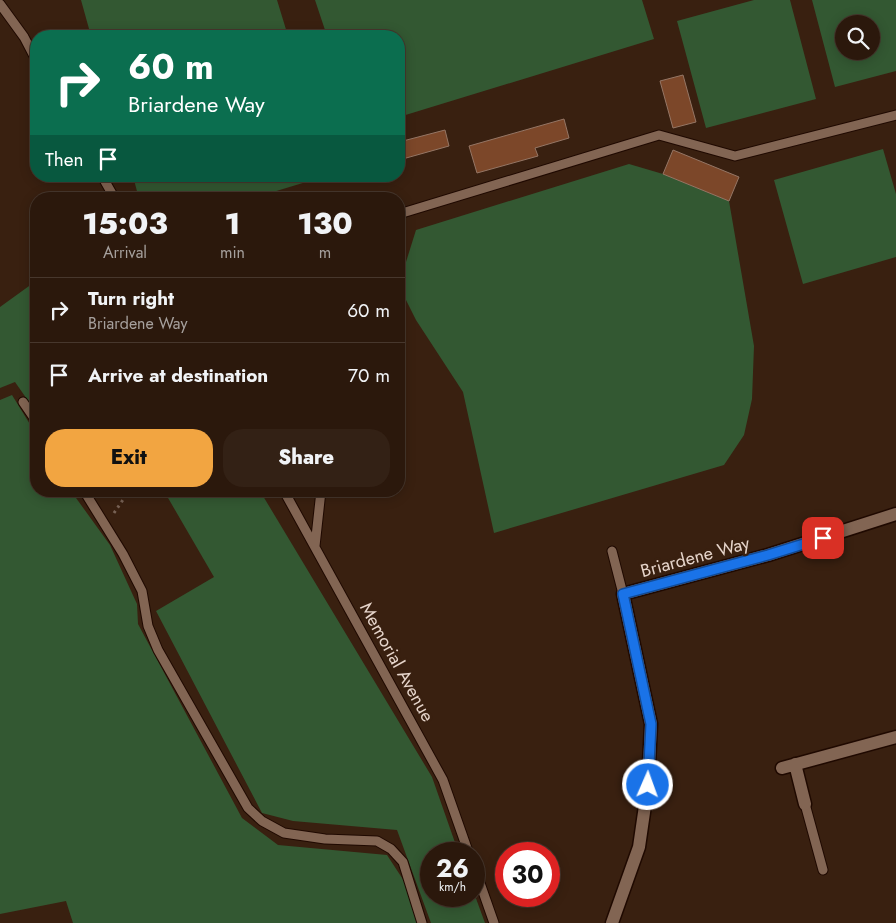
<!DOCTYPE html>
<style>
:root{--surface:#2b180c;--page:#332115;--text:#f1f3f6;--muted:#a6a09d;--line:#47372d;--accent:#f2a541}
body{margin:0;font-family:Jost,sans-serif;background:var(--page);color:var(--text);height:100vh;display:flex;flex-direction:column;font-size:19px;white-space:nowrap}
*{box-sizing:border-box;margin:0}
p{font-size:16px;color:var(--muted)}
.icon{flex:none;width:28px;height:28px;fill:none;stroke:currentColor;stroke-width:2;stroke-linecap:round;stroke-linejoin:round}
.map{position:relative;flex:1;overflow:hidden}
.drawer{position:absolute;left:30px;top:192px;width:375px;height:305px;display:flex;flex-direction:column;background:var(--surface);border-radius:20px;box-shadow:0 2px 12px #0003,0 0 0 1px var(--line)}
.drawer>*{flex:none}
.banner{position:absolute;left:30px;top:30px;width:375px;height:152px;border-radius:20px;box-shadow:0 2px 12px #0003,0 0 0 1px var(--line);background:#0b6e4f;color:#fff;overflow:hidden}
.controls{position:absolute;left:835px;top:15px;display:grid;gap:10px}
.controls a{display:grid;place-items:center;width:45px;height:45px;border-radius:50%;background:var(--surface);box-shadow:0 2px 12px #0003,0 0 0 1px var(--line);font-size:25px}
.speed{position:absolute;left:420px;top:842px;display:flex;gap:10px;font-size:25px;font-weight:700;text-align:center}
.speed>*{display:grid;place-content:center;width:65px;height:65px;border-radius:50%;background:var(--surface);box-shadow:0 2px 12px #0003,0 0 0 1px var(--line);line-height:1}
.speed small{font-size:12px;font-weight:400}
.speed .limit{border:8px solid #d22;background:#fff;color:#111}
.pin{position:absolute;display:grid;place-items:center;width:42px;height:42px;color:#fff;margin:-21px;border-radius:10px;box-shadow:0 2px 8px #0006}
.me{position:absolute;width:55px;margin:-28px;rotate:2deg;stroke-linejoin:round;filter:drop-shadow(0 0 4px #0008)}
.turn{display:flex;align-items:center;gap:18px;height:105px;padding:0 15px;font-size:22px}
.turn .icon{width:65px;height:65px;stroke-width:2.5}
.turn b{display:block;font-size:35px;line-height:42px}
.then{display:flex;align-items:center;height:48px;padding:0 15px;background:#0003;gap:10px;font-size:19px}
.eta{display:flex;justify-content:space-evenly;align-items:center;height:85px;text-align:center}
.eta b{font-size:30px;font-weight:800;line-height:35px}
.action{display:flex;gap:10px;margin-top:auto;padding:10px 15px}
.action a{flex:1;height:58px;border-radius:20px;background:var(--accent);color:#111;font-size:20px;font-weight:800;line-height:58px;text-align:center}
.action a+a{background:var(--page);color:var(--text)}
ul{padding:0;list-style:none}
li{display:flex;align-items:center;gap:15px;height:65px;padding:0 15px;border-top:1px solid var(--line)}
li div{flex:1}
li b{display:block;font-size:19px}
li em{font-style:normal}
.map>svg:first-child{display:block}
.green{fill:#335832;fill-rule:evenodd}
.building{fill:#7c4729;stroke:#957665}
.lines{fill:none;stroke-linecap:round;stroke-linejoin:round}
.service-casing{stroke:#1f0900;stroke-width:11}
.minor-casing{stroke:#1f0900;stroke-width:15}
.path{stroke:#786255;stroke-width:3;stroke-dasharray:2.5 4;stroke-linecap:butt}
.service{stroke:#826553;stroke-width:9}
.minor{stroke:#826553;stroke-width:12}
.route-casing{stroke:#114b97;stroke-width:12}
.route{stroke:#1a73e8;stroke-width:9}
.labels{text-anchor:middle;stroke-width:5;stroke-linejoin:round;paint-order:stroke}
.street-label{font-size:18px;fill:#e6d5cb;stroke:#392010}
</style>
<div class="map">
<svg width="896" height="923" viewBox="0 0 896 923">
<rect width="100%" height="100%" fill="#392010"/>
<path class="green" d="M81,0H277L288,36H91Z
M315,0H642L654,39L399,117V36H327Z
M754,0H790L816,99L706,128L677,21Z
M812,0H896V71L835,87ZM844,24H871V51H844Z
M883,149L896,194V257L803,284L774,180Z
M629,164L663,174L729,201L754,346L752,399L744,435L724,465L494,533L463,392L416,320L401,290L406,262L416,230Z
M133,176H326L250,199H139Z
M36,281V412L15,382L0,388V307Z
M12,395L36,434V491H71L110,545L137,604L138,624L242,818L278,845L387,855L404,881L419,923H73L66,901L0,914V400Z
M164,491H260L432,777L459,854H431V896H474V893L485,923H431L397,830L293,821L262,813L156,611L214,577Z"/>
<path class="building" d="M683,75L696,122L673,128L660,81Z
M564,119L569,138L535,148L538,156L477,173L469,146Z
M445,130L449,146L399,160V142Z
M673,150L739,177L729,201L663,174Z"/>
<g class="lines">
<defs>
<path id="service" d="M0,4L24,37L36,60
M102,176L115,199
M399,214L659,135L735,156L896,115
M23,402L36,421
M84,491L123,554L142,591L148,626L158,650L248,808L262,821L284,833L325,839L377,841L391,849L403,862L422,923
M284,491L443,780L469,854
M315,546L321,491
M612,551L623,594
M805,804L823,870
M474,866L494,923"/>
<path id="minor" d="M795,764L805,804
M782,768L896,737
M612,923L639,847L648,785L651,724L623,594L768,555L896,514"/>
</defs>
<use href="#service" class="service-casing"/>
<use href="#minor" class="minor-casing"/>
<path class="path" d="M114,513L129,491"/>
<use href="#service" class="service"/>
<use href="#minor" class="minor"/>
</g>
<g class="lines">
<defs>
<path id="route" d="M648,785L651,724L623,594L768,555L823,538"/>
</defs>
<use href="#route" class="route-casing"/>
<use href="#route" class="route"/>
</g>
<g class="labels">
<g class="street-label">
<text transform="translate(695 557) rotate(-15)" y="6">Briardene Way</text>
<text transform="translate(397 662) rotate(61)" y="6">Memorial Avenue</text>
</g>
</g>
</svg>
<div class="controls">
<a><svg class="icon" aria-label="search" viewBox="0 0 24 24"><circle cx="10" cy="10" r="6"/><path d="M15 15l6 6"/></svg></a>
</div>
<div class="speed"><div>26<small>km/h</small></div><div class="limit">30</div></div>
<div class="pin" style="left:823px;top:538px;background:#d93025"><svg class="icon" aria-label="arrive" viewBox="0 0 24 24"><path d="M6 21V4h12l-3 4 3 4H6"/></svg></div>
<svg class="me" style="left:648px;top:785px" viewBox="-20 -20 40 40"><circle r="17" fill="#1a73e8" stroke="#fff" stroke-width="3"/><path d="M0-11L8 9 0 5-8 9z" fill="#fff"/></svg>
<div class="banner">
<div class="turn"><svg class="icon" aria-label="right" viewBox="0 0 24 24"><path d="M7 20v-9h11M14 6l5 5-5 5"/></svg><div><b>60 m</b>Briardene Way</div></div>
<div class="then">Then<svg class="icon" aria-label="arrive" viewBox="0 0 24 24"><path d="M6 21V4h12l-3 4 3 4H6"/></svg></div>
</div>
<section class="drawer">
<div class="eta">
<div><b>15:03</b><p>Arrival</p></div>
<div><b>1</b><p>min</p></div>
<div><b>130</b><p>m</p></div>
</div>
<ul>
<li><svg class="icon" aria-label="right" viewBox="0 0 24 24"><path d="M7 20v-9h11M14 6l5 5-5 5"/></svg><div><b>Turn right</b><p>Briardene Way</p></div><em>60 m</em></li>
<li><svg class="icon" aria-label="arrive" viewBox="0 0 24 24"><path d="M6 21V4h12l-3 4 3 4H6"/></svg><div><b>Arrive at destination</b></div><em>70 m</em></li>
</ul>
<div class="action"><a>Exit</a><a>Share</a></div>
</section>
</div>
